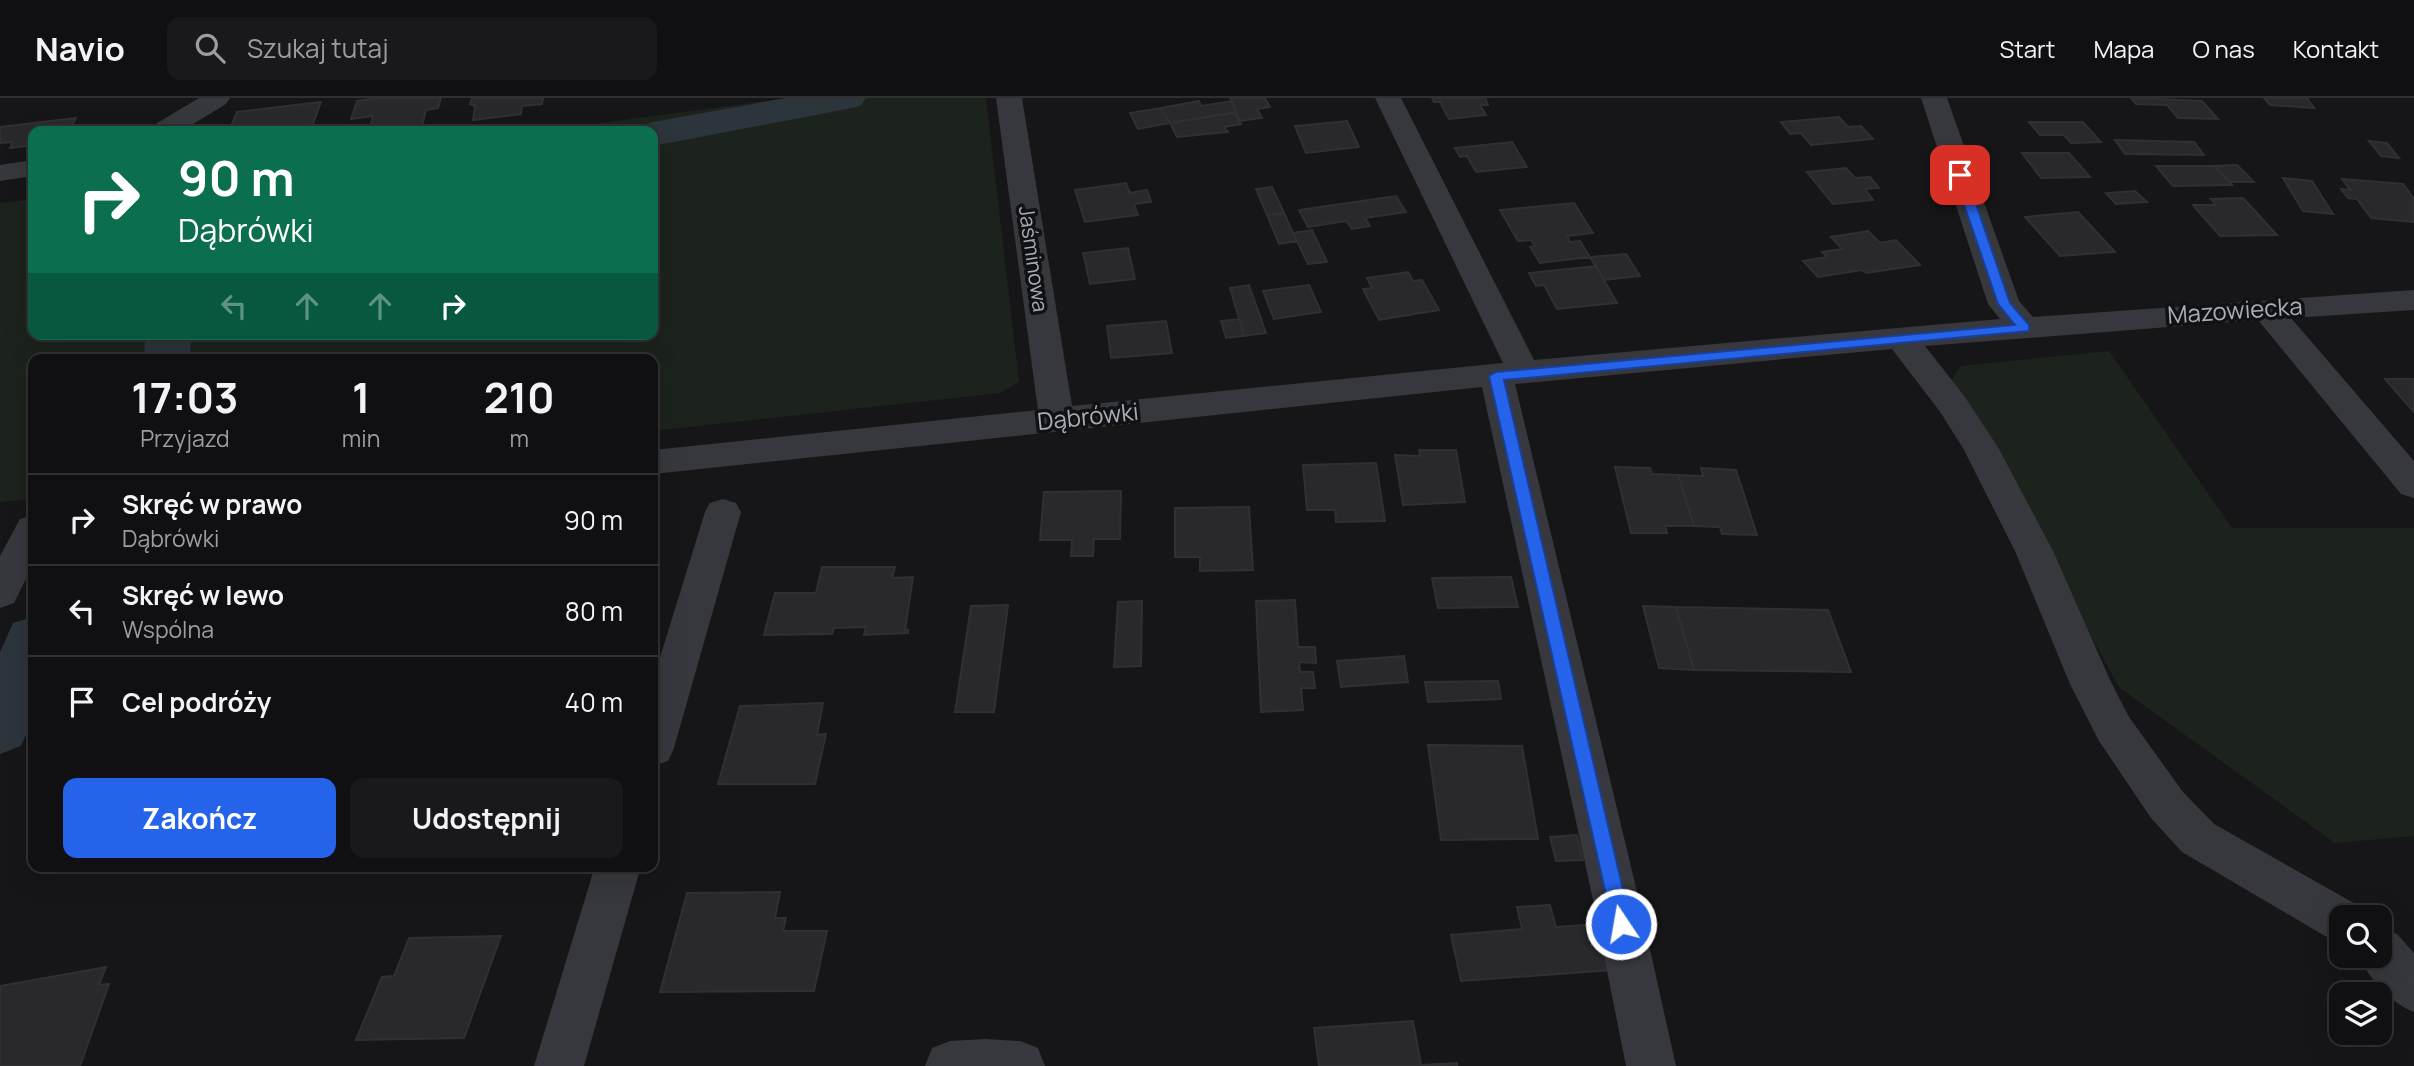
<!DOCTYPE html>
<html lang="pl">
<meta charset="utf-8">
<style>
:root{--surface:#101012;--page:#19191b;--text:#f1f3f6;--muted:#9c9d9f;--line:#303032;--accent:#2563eb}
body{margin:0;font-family:Manrope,sans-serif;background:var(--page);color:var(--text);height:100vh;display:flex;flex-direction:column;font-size:26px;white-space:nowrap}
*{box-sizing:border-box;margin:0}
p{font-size:23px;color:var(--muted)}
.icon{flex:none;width:38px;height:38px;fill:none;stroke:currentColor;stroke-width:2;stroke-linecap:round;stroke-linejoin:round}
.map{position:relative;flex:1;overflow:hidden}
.drawer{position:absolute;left:28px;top:256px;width:630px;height:518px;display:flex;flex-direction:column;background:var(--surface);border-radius:14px;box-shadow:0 7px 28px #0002,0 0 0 2px var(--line)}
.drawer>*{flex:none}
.hud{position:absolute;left:28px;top:28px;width:630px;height:214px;border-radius:14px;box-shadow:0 7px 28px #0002,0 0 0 2px var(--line);background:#0b6e4f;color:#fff;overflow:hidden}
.controls{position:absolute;left:2329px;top:807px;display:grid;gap:14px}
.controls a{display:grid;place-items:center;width:63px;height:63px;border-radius:14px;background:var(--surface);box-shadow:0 7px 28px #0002,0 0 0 2px var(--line);font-size:35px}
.pin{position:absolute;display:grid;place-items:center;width:60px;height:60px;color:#fff;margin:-30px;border-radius:14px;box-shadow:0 4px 10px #0006}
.me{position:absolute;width:77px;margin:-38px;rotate:348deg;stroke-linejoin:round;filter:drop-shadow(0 0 5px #0008)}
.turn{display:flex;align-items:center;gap:24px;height:147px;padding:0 35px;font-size:32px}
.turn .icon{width:91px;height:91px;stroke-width:2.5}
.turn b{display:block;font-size:49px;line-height:60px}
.lanes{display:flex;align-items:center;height:66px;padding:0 35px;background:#0003;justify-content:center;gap:35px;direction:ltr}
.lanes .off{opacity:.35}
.eta{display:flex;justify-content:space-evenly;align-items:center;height:119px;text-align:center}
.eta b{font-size:42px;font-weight:700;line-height:49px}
.cta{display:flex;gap:14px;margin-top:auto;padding:14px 35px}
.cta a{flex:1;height:80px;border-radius:14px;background:var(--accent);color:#fff;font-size:28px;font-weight:700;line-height:80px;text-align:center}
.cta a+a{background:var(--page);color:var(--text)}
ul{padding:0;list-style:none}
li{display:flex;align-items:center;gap:21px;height:91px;padding:0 35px;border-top:2px solid var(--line)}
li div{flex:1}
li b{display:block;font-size:26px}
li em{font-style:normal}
header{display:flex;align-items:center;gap:42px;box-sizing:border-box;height:98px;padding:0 35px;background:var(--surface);border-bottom:2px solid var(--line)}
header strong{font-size:33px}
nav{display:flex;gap:38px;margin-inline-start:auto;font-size:24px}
.search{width:490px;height:63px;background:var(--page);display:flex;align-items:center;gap:18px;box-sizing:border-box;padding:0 24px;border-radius:14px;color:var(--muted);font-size:26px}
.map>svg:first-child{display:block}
.green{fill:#1c231d}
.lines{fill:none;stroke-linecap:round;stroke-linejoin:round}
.canal{fill:#2c353c;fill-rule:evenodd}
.building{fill:#29292c;stroke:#303034;stroke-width:2}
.minor{fill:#37383d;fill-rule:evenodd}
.route{fill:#2563eb;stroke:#184099;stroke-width:2}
.labels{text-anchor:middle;stroke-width:7;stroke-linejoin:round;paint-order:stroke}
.far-street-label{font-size:21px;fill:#a8adb8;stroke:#111113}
.street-label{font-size:24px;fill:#a8adb8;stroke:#111113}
</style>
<header>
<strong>Navio</strong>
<div class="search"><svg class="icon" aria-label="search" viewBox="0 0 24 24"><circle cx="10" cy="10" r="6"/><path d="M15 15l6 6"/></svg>Szukaj tutaj</div>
<nav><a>Start</a><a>Mapa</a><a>O nas</a><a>Kontakt</a></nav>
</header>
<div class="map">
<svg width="2414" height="968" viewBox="0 0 2414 968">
<rect width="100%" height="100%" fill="#161618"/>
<path class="green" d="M789,0H986L1019,284L1000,295L653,333V261H33V401L0,404V105L33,101V236H653V33H556V31Z
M2109,253L2232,430H2414V738L2335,745L2120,590L1949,285L1961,268Z"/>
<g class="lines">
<path class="canal" d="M786,0H866L860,8L847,11L653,48V33H636L639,28L653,24Z
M145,236H191L190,261H144Z
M33,519V621L21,648L0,656V554L13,525Z"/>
</g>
<path class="building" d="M379,0H441L438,10L426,12L421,33H369L373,18L351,21L357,3Z
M472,0H543L542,6L522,8L521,16L473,22L475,8L470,6Z
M1230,0H1265L1270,9L1257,11L1262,20L1240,23Z
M1432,0H1485L1488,7H1480L1486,17L1449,21L1440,4H1434Z
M2131,0L2202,3L2218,21L2178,20L2167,7L2136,6Z
M2264,0H2307L2314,10L2270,7Z
M1199,3L1201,8L1232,3L1236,14L1170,25L1161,10Z
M321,4L313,26L263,33H229L237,14Z
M1161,10L1170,25L1138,31L1130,15Z
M1234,15L1241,26L1224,29L1228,34L1177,39L1170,25Z
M1839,19L1848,29L1861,28L1873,41L1811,47L1801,35L1790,36L1781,24Z
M76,20L69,33H33V47L10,50L13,44L0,45V29Z
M1347,23L1359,49L1306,55L1295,28Z
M2029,24H2083L2101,44L2071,45L2064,37H2040Z
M2115,42L2194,44L2204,57L2125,56Z
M2369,43L2387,45L2399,60L2381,58Z
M1512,44L1527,69L1476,74L1467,58L1460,59L1455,50Z
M2022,55H2069L2090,79L2041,80Z
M2237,67L2254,84H2230L2214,68Z
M2156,68H2214L2232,87L2173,88Z
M1846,70L1855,80L1870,79L1879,90L1865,91L1873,102L1833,106L1807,74Z
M2283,80L2312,83L2333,116L2303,113Z
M2342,81L2403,86L2414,101V124L2371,120L2357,101L2348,100L2341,91L2350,92Z
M1126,85L1130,95L1147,92L1151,104L1134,106L1138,117L1085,124L1075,92Z
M1272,89L1284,115L1267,117L1256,91Z
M2135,93L2147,104L2116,106L2106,95Z
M1396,98L1406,114L1365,120L1370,128L1352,131L1346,123L1308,129L1299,112Z
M2243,100L2277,137L2220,138L2193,107H2216L2211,101Z
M1574,105L1593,135L1567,138L1570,144L1580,143L1590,159L1540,165L1530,149L1535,148L1531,142L1518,143L1500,112Z
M2078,114L2115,154L2060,158L2025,119Z
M1284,115L1293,135L1297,143L1279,146L1267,117Z
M1312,132L1327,164L1308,166L1293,135Z
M1868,133L1880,145L1896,142L1920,167L1866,175L1862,172L1818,179L1803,163L1827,159L1822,154L1842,151L1831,139Z
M1128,150L1135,181L1090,186L1083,155Z
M1626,156L1640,178L1604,182L1590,159Z
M1596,168L1617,205L1557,211L1544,187L1536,188L1529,175Z
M1408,174L1413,183L1422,182L1439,212L1379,222L1363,191L1372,190L1367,180Z
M1249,187L1266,235L1244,238L1230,190Z
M1309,187L1321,214L1274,221L1263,193Z
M1240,221L1244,238L1226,240L1221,223Z
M1166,223L1172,255L1111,260L1107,228Z
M2385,281H2414V314Z
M1419,352H1456L1465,404L1403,407L1395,357L1420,358Z
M1376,365L1385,423L1336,424L1335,412H1307L1303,367Z
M1615,369L1650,370L1652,376L1678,377L1694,428H1665L1667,435H1631Z
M1701,370L1736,372L1757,437L1722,436L1720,429L1694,428L1678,377L1703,378Z
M1121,393L1120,441H1094L1093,458H1071L1072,442H1040L1044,394Z
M1249,409L1253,472L1200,473V459H1175V410Z
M822,469H895L892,480L913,479L905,532H908V535L864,537L866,529L834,530L832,536L764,537L775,495H816Z
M1511,479L1518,509L1438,510L1432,480Z
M1295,502L1298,549H1315L1316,565L1299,564L1300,574H1313L1315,590H1301L1303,612L1261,614L1256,503Z
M1142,503L1141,568L1114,569L1118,504Z
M1008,507L994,614H955L971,508Z
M1643,508L1676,509L1694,572L1659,570Z
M1676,509L1828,512L1851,574L1694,572Z
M1404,558L1408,584L1341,589L1337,563Z
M1498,583L1501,601L1428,604L1425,584Z
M823,605L817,637L826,636L815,686H718L740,608Z
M1428,647L1522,648L1538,741L1441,742Z
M1577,737L1583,762L1556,763L1550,739Z
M780,794L775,820H786L783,833H827L814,893L660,894L687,795Z
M1550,807L1556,829L1600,826L1612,872L1461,883L1451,837L1522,831L1517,809Z
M501,838L464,940L356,942L382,879L394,878L409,840Z
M106,869L99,887L109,886L80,968H0V888Z
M1413,923L1421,967L1457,965V968H1319L1314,930Z"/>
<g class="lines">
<path class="minor" d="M199,0H230L226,6L182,33H150L154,27Z
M996,0H1022L1072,308L1503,265L1375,0H1401L1534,262L2000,221L1988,206L1921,0H1947L2019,203L2033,219L2414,192V212L2291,220L2414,363V400L2401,396L2258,222L1925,248L1965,299L1999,351L2053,453L2111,584L2129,619L2183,694L2214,726L2359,808L2364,819H2342V844L2325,838L2182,754L2151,720L2099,643L2070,586L2015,453L1964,352L1941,315L1892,251L1515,286L1639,802L1676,968H1626L1593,802L1482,289L653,376V352L1038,312Z
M33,62V78L0,83V67Z
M723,401L736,405L741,414L674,650L668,663L653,668V582L705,414L710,405Z
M33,417V467L14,505L0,510V458L20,421Z
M595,768H641L584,968H534Z
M2380,830L2397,836L2414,855V914C2391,905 2369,881 2359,858H2380Z
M985,941L1020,943L1038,950L1045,968H925L932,950L950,943Z"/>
</g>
<path class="route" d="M1960,74L1966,77L2010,205L2029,227V233L1504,282L1631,826L1628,832L1621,835L1614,832L1489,278L1496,274L2015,227L1998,206L1954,77Z"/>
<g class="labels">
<g class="far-street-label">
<text transform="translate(1033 161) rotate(82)" y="7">Jaśminowa</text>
</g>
<g class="street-label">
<text transform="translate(2235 213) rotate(-4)" y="8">Mazowiecka</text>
<text transform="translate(1088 319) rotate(-6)" y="8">Dąbrówki</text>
</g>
</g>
</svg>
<div class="controls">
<a><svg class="icon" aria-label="search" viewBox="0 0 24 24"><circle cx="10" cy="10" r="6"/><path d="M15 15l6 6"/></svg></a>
<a><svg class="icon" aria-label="layers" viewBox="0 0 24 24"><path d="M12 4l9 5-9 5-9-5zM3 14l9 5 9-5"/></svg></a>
</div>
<div class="pin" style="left:1960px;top:77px;background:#d93025"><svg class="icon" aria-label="arrive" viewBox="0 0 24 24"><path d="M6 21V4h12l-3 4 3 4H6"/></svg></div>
<svg class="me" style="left:1621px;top:826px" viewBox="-20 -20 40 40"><circle r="17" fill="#2563eb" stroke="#fff" stroke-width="3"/><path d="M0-11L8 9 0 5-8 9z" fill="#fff"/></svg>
<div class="hud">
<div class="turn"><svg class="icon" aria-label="right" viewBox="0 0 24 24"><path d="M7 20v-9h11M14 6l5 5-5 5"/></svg><div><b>90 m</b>Dąbrówki</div></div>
<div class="lanes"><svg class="icon off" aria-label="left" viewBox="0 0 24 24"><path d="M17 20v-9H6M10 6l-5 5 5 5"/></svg><svg class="icon off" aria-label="ahead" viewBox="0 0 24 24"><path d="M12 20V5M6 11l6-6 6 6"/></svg><svg class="icon off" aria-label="ahead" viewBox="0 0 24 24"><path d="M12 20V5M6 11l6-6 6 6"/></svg><svg class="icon" aria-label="right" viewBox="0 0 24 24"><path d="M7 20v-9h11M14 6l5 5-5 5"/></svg></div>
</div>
<section class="drawer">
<div class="eta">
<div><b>17:03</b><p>Przyjazd</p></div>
<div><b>1</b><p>min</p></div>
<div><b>210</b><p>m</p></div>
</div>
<ul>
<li><svg class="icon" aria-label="right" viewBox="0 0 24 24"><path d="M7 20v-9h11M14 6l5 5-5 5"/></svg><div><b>Skręć w prawo</b><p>Dąbrówki</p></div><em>90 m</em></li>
<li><svg class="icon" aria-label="left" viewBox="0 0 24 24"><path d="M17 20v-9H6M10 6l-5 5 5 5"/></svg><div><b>Skręć w lewo</b><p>Wspólna</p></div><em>80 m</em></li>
<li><svg class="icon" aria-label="arrive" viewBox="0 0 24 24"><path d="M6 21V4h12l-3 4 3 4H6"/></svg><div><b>Cel podróży</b></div><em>40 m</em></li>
</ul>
<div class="cta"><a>Zakończ</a><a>Udostępnij</a></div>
</section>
</div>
